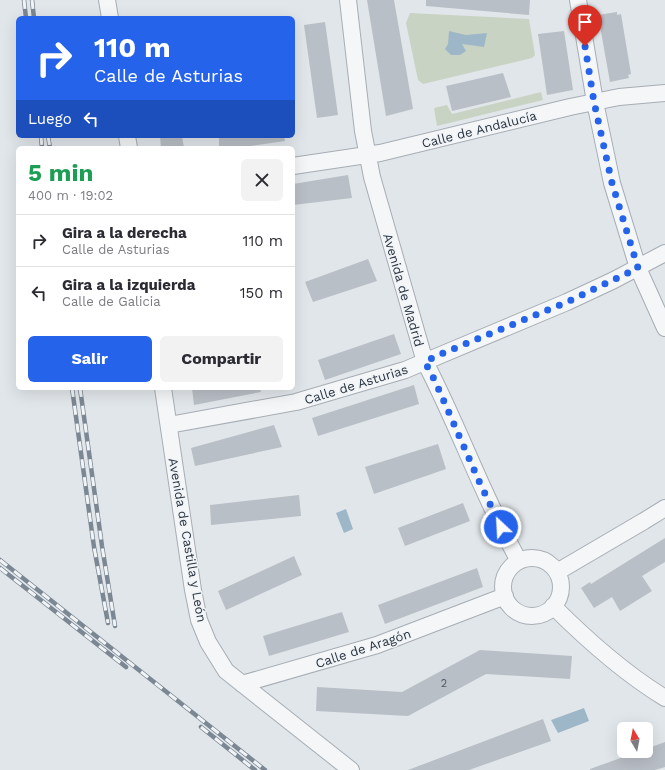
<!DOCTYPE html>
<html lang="es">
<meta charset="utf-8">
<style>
:root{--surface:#fff;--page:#f2f2f3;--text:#2b2b33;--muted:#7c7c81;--line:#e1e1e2;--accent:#2563eb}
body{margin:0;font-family:"Work Sans",sans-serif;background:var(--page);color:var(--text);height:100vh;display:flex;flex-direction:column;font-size:15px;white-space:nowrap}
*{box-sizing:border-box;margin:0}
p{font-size:13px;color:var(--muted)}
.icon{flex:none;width:22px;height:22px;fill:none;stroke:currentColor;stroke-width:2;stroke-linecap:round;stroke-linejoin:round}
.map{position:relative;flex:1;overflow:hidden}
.details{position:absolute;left:16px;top:146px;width:279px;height:244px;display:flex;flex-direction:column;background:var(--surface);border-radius:6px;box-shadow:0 4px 16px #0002}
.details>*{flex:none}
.banner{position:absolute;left:16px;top:16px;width:279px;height:122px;border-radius:6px;box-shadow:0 4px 16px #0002;background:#2563eb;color:#fff;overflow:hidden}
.needle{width:26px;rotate:350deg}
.tools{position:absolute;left:617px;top:722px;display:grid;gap:8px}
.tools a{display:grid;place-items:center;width:36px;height:36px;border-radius:6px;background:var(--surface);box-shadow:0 4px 16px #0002;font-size:20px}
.pin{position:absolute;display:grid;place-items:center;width:34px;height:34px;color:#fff;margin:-41px -17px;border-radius:50% 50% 50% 0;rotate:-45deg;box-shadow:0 0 4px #0007}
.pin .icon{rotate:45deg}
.me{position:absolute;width:44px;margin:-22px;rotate:335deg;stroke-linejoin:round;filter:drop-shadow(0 0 3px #0008)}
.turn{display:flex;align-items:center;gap:14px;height:84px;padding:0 12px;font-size:18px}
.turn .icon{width:52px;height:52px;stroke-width:2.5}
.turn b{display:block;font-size:28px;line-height:34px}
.then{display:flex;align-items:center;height:38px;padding:0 12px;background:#0003;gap:8px;font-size:15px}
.round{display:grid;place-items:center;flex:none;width:42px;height:42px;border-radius:6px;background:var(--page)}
.headline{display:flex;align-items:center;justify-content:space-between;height:68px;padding:0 12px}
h1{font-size:24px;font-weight:700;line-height:30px;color:#1e9e55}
.button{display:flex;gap:8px;margin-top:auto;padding:8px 12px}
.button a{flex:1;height:46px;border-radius:6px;background:var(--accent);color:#fff;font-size:16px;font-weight:700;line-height:46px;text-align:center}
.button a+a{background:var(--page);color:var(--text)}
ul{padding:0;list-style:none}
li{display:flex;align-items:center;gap:12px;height:52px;padding:0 12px;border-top:1px solid var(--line)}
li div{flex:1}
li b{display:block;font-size:15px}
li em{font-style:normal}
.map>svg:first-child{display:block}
.green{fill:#c9d3c3}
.water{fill:#9eb7c8}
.building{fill:#b9bfc6}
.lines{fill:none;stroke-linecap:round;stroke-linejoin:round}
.minor-casing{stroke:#a6adb4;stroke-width:18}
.minor{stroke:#f4f6f8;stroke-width:16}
.rail-casing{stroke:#7b8793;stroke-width:4.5}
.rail{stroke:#f1f4f7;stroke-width:3;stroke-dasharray:9;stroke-linecap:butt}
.route{stroke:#2563eb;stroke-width:7;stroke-dasharray:0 12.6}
.labels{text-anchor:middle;stroke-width:3;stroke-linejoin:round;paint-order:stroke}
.number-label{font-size:11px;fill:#4e5862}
.street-label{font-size:13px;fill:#2a3541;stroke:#f1f4f7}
</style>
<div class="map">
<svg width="665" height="770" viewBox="0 0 665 770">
<rect width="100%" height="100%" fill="#e1e6ea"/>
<path class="green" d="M410,13L529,19L535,55L532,58L423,84L418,80L406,23Z
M541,92L543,100L437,126L434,108L447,105L452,114Z"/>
<path class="water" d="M449,31L466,35L487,33L484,47L462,44L466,51L460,55H451L445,49L448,44Z
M346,509L353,529L344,533L336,513Z
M584,708L589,721L558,733L551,720Z"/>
<path class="building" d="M367,0H394L413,109L386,116Z
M426,0H530L529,15L426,6Z
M617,12V15L621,14L631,74L628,75L629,78L610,82L598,15Z
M325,22L338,115L317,118L304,25Z
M564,31L573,90L547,95L538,34Z
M503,73L511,97L452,111L446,86Z
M160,136H182L184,148H161Z
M219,136H284L285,141L237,148H219Z
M348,175L352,198L293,205V184Z
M368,259L377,281L313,302L305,282Z
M394,334L401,354L325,380L318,360Z
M414,385L419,404L318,436L312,418Z
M192,388H260L261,392L194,405Z
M274,425L282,447L195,466L191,448Z
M438,444L446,469L374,494L365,467Z
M299,495L301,516L211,525L210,505Z
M463,503L470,521L405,546L398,528Z
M665,538V562L642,576L652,591L620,611L612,597L594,608L581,588L590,582L591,584Z
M294,556L302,575L226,610L218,591Z
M477,568L483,587L385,624L378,605Z
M342,612L349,632L269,656L263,636Z
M480,650L572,656L570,679L486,674L408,716L316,711L317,687L402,692Z
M543,719L551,741L469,770H408Z
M665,742V767L655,770H590V769L640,751H646V749Z"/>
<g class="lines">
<defs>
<path id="minor" d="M107,0L110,18
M348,0L363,131L372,177L425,362C459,427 483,497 519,561
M578,0L595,102L612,183L638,268L665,328
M127,136L129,148
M293,166L380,153L570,107L619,97L665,93
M163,388L193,590L199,620L208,642L226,671L351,770
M169,425L296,402L405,370L567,302L614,280L665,253
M503 587a29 29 0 1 1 58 0a29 29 0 1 1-58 0Z
M557,572L644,521L665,508
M553,606C587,640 624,673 665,698
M242,684L377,645L505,596"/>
</defs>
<use href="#minor" class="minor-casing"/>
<use href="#minor" class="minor"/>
<defs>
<path id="rail" d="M24,0L26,18
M32,0L34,18
M41,136L42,148
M48,136L50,148
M72,388L94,547L108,623
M80,388L102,546L115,626
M0,560L265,770
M0,568L126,667
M201,727L255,770"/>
</defs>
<use href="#rail" class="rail-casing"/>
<use href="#rail" class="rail"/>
</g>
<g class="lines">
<path class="route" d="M501,527L479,481L435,381L425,362L436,356L567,302L638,268L612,183L594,102L585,46"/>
</g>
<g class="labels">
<g class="number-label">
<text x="444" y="687">2</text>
</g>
<g class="street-label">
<text transform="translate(479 129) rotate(-14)" y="5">Calle de Andalucía</text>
<text transform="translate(404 290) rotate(74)" y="5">Avenida de Madrid</text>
<text transform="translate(356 384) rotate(-17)" y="5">Calle de Asturias</text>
<text transform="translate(188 540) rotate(80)" y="5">Avenida de Castilla y León</text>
<text transform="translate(363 648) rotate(-18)" y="5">Calle de Aragón</text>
</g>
</g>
</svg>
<div class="tools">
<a><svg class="needle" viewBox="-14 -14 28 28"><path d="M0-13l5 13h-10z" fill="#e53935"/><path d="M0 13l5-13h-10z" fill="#7c7c81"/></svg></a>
</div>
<div class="pin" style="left:585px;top:46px;background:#d93025"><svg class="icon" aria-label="arrive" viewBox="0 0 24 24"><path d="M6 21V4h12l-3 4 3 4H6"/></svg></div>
<svg class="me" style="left:501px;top:527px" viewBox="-20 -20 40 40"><circle r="17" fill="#2563eb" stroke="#fff" stroke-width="3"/><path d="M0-11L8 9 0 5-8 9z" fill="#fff"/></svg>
<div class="banner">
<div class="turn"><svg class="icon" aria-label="right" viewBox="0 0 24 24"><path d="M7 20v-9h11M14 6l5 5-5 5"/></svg><div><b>110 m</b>Calle de Asturias</div></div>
<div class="then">Luego<svg class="icon" aria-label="left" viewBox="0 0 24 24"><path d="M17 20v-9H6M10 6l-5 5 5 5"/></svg></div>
</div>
<section class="details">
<div class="headline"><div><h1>5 min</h1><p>400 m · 19:02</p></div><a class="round"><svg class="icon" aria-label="close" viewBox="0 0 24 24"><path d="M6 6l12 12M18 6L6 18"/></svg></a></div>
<ul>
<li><svg class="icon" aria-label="right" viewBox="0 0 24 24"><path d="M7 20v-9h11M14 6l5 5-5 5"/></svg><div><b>Gira a la derecha</b><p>Calle de Asturias</p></div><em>110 m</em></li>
<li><svg class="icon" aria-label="left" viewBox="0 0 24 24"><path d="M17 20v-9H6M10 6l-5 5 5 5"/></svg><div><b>Gira a la izquierda</b><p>Calle de Galicia</p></div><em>150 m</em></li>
</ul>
<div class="button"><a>Salir</a><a>Compartir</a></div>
</section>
</div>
